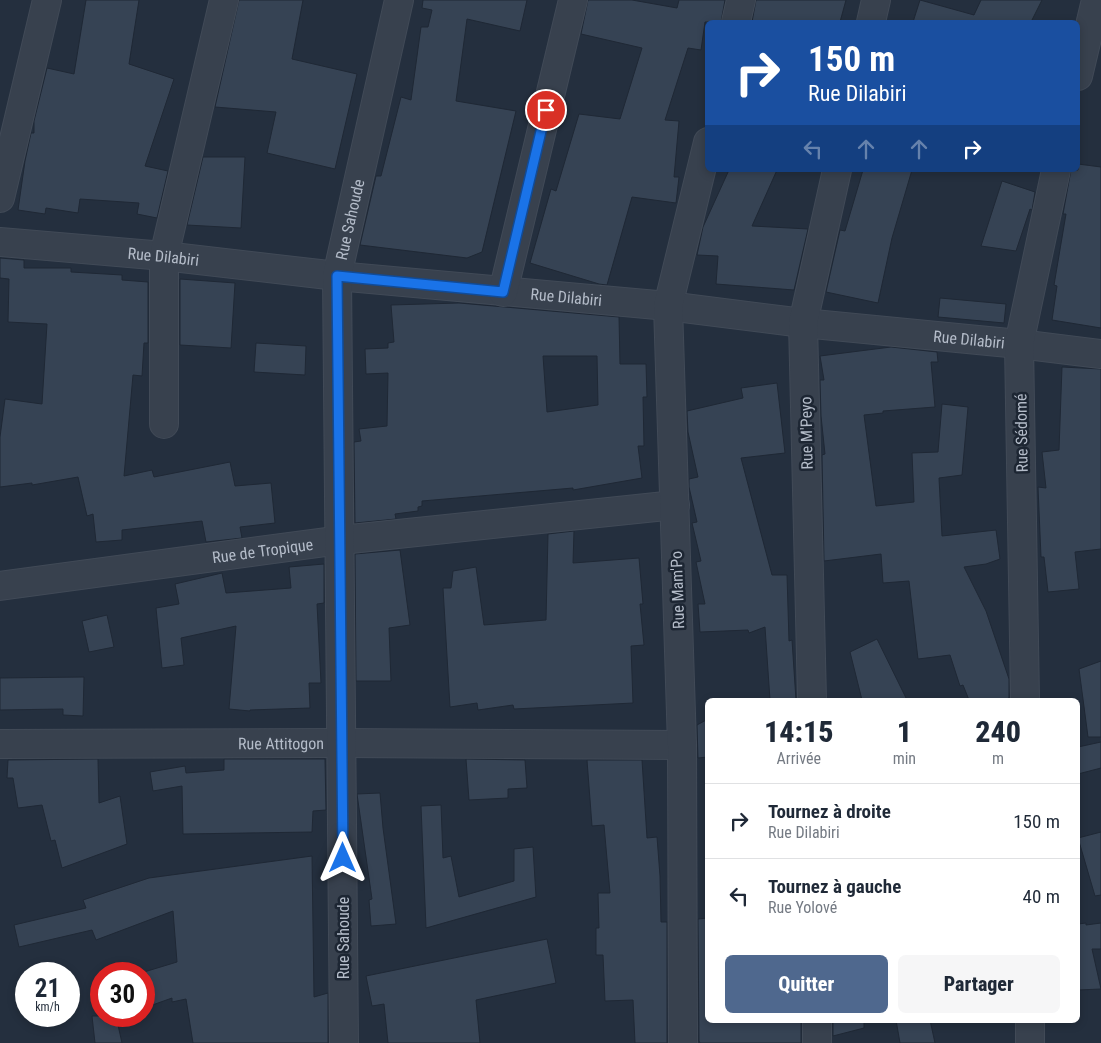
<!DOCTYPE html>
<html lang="fr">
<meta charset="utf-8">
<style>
:root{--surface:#fff;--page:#f6f6f7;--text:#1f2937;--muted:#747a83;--line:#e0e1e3;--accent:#4f688e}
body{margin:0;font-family:"Roboto Condensed",sans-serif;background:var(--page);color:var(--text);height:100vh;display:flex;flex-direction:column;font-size:19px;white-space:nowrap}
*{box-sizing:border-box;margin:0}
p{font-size:16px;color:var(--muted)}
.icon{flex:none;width:28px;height:28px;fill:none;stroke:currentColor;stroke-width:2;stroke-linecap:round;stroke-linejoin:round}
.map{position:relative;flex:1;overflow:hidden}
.panel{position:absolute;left:705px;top:698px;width:375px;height:325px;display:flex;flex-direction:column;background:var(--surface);border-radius:8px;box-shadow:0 2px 8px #0003}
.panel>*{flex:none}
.guide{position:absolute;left:705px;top:20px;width:375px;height:152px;border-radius:8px;box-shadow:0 2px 8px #0003;background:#1a4fa0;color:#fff;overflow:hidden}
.speed{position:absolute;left:15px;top:962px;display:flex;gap:10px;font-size:25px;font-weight:700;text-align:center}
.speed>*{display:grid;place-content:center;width:65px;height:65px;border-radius:50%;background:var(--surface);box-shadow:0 2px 8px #0003;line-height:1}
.speed small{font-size:12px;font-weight:400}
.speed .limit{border:8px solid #d22;background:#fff;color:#111}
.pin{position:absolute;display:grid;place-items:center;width:42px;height:42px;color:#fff;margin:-21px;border:2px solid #fff;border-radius:50%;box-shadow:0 1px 5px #0007}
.me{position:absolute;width:55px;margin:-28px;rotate:0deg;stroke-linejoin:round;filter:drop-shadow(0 0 4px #0008)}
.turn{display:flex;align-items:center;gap:18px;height:105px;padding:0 20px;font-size:22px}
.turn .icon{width:65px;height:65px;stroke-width:2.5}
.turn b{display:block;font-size:35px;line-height:42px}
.lanes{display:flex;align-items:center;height:48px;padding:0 20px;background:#0003;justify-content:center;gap:25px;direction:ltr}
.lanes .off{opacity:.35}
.eta{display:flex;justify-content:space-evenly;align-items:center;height:85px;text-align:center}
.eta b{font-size:30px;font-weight:800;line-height:35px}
.primary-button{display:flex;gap:10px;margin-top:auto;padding:10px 20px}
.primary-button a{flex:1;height:58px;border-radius:8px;background:var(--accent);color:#fff;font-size:20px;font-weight:800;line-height:58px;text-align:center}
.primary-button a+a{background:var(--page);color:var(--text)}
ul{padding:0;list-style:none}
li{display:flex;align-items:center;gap:15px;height:75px;padding:0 20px;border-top:1px solid var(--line)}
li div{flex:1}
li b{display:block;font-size:19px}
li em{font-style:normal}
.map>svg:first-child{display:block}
.building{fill:#364354;stroke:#1f2835;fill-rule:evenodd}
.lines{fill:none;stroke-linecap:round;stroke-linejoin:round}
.street-casing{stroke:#414a57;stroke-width:30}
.street{stroke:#38414e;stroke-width:28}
.route-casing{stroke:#114b97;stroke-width:12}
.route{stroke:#1a73e8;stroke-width:9}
.labels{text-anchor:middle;stroke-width:5;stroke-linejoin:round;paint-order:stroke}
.street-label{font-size:16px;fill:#b4bcc9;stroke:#1d2633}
</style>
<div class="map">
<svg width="1101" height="1043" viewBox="0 0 1101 1043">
<rect width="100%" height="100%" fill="#242f3e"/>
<path class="building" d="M86,0H139L129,64L174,79L145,166L168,171L157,218L137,214L139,203L80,199L78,213L46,208L45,214L18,210L25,161L31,133H34V121L47,68L74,74Z
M239,0H303L292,59L357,74L335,169L267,153L276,112L215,107Z
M423,0H527L520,31L467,19L456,101L516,111L482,252L467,258L360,245L376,176H381L401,97L411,100L421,27H428L432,10L422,8Z
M588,0H632L677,8L679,0H725L721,22H705L701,50L688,48L665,120L679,121L674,177H679L676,203L632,197L607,285L599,284L530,263L551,189L556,191L579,114L620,119L642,48L581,34Z
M756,0H846L840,22H752Z
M920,0L974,15L981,0H1042L1031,22H913Z
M203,157H245L241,228L187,225Z
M1078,164L1101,167V328L1052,320L1057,286L1054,285L1066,214H1063L1071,170H1078Z
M729,170H777L752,226L808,229L794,290L716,284L718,256L697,255L703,227Z
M863,170H912L892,238L878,303L826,292L840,230L845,231Z
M1002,181L1035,192L1032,210L1030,209L1016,251L981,246Z
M0,258L24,260V268H71V272L122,275V280L148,282V343H144L142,376L133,375L124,476L152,470L154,477L230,462L235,486L271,483L275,523L240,527L242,538L206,542L202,521L122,530V540L96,542L93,514L87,516L78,477L32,485V483L0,487V437L5,399L42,404L47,324L8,322L9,279L0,278Z
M180,279L235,283L231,348L180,345Z
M940,298L1006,304L1004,323L938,317Z
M459,303L619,317L620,364H646L647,397H643L644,446H638L642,478L573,490V488L422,501V506L418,507V511L395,514L396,519L355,523L354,442L361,441L359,429L387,426L388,373L366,374L365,349L388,348V343L394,342L391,305ZM543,356H597L598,405L547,412Z
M256,343L306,346L305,375L254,372Z
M891,347L937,352L938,362H931L935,407L883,411V413L864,415L876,506L914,502L912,453L938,452L942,404L968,407L962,475L939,478L942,536L996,530L1000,559L986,564L964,567L986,611L1009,679V698L1004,700H969L963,685L960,686L950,655L918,659L909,581L883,583L881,554L824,561L822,455L825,454L821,416L820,380H824L820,356Z
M1062,367L1101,369V549L1075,552L1079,589L1048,592L1044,557H1041L1038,487L1046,488L1042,452L1059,450Z
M777,383L785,453L741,458L772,575H787L789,641L792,640L796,700H770L765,627L749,633L748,630L700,632L698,604H705L696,562L701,561L692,523L697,522L689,487V479L698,477L688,432L687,411L743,398L741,388Z
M574,531L573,563L639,558L643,604H640L644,645L631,646L633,703L514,709L513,705L478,710L477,703L450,707L443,588H451L453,571L476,567L484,625L546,620L548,534Z
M400,550L410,625L389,628L391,681H356L355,554Z
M324,564V603L317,604L321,683H309L310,708L250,710V711L229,709L236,626L181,638L184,665L162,668L156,608L179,604L175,584L222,573L226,593L291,588L289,567Z
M107,615L114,647L89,652L82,621Z
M877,639L907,700H862L850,652Z
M1101,661V737H1088L1079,669Z
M84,677L83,716L63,715V709L0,710V678Z
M708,719V757L698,758L697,725Z
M1101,742V768L1078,774V747Z
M98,759L99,803L120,796L127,844L62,868L55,840L51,841L42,805L18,808L13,778H7L8,760Z
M224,759H325L326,810L313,811L312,832L183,834L182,786L153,791L150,772L185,766L186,773L224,770Z
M466,759L525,760L527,788L508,789V798L469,800Z
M587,760H642L647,838L657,837L660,876L661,922H667V1043H635L633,1000L605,1001L603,955H596V928H599L598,893H610L604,825L592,826Z
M380,793L383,828L396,924L371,926L369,900L372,899L357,794Z
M441,805L443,858L451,856L459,897L514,881V849L533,847L536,897L426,928L421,806Z
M1101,832V895L1095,896L1078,838Z
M312,856L314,997L328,993V1043H193L186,999L172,1002V998L144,1008V972L177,962L173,911L96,940L92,930L19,947L14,925L86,908L83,900L149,878Z
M708,918V1020H801V1043H700L699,1041L698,919Z
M1086,923V925L1101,923V949H1092L1101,989L1078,990V924Z
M547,939L556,983L476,1000L480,1043H388L384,1004L372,1006L366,976Z
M92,1016H116L122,1043H95Z
M833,1020H864V1028L833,1036Z
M896,1020H930L935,1043H900Z"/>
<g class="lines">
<defs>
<g id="street">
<path d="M736,22L741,0"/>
<path d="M871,22L876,0"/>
<path d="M1078,76L1096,0"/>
<path d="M0,198L47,0"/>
<path id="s1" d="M0,242L164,256L337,276L668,306L803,323L1019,344L1101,354"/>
<path d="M503,292L573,0"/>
<path d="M164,424V256L224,0"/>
<path id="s2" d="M0,586L341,540L675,505"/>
<path d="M812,700L803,323L837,170"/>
<path d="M1025,700L1019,344L1056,170"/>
<path id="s3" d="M0,744L342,743L682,745"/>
<path d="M817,1020V1043"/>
<path d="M1030,1020V1043"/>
<path id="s4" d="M344,1043L337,276L399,0"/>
<path d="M683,1043L682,745L668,306L708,142"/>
</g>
</defs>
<use href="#street" class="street-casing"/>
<use href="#street" class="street"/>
</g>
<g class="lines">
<defs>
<path id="route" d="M343,858L337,276L503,292L546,110"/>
</defs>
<use href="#route" class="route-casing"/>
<use href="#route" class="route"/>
</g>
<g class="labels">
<g class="street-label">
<text dy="6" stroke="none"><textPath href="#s4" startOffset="825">Rue Sahoude</textPath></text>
<text dy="6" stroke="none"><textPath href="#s1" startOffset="164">Rue Dilabiri</textPath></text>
<text dy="6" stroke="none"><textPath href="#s1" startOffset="569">Rue Dilabiri</textPath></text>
<text dy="6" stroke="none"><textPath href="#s1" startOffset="974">Rue Dilabiri</textPath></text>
<text transform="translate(806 433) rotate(-91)" y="6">Rue M'Peyo</text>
<text transform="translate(1021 433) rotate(-91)" y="6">Rue Sédomé</text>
<text dy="6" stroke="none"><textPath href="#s2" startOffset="265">Rue de Tropique</textPath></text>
<text transform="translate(677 590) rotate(-92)" y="6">Rue Mam'Po</text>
<text dy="6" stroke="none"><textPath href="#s3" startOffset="281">Rue Attitogon</textPath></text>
<text transform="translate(343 938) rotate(-90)" y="6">Rue Sahoude</text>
</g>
</g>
</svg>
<div class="speed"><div>21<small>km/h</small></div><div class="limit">30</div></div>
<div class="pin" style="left:546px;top:110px;background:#d93025"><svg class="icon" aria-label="arrive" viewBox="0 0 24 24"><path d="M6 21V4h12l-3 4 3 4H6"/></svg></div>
<svg class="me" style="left:343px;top:858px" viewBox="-20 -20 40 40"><path d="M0-17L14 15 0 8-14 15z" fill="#1a73e8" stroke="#fff" stroke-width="4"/></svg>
<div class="guide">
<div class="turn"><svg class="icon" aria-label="right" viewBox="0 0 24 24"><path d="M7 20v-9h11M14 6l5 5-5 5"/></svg><div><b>150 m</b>Rue Dilabiri</div></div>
<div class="lanes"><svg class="icon off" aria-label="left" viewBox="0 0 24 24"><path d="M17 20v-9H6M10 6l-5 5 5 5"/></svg><svg class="icon off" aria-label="ahead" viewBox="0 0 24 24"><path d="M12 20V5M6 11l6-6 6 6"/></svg><svg class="icon off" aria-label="ahead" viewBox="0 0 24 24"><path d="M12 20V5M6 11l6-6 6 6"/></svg><svg class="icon" aria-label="right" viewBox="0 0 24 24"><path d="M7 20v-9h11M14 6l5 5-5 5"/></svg></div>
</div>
<section class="panel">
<div class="eta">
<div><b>14:15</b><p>Arrivée</p></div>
<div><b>1</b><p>min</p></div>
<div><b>240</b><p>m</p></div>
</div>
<ul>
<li><svg class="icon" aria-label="right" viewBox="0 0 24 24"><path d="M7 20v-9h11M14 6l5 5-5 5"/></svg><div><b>Tournez à droite</b><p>Rue Dilabiri</p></div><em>150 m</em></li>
<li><svg class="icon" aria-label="left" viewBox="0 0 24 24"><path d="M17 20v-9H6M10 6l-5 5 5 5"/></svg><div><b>Tournez à gauche</b><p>Rue Yolové</p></div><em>40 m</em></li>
</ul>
<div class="primary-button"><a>Quitter</a><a>Partager</a></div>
</section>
</div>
